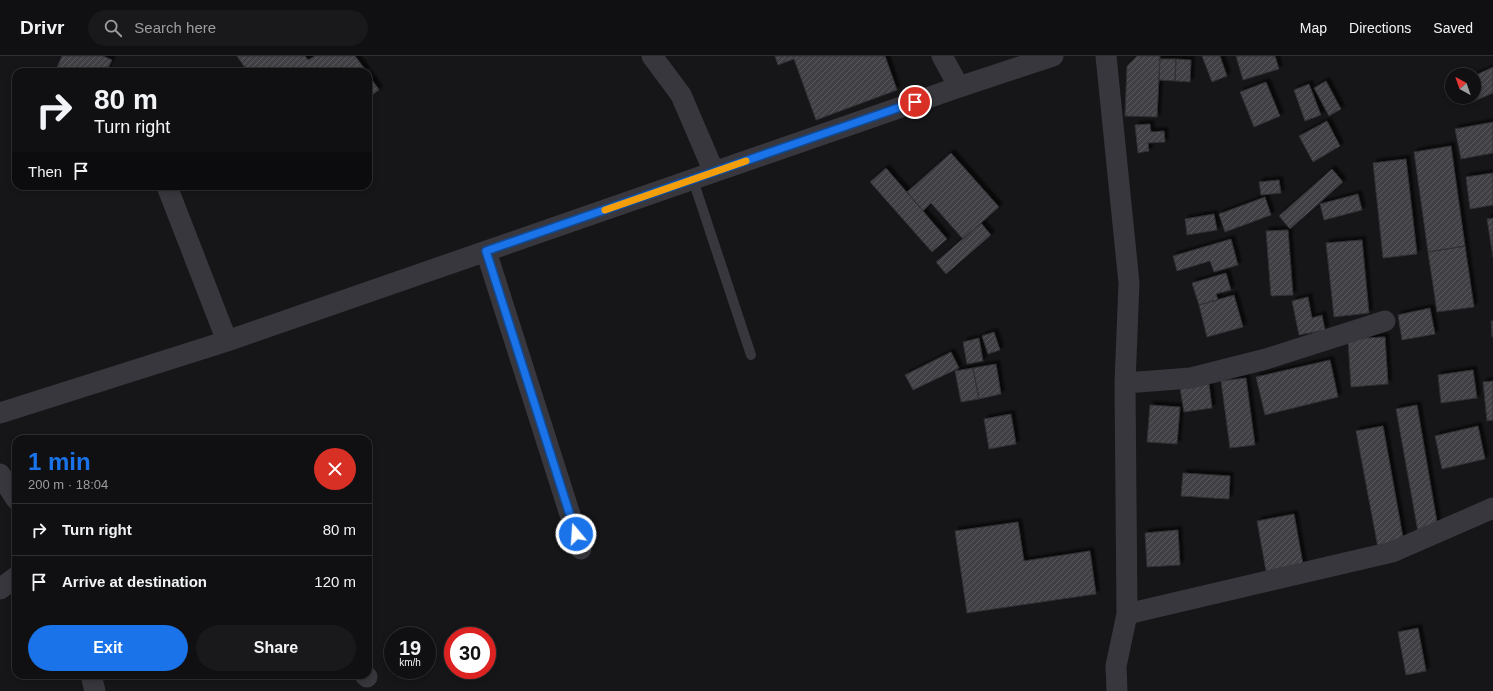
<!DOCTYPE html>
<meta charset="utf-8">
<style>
:root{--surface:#101012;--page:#19191b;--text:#f1f3f6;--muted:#9c9d9f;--line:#303032;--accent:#1a73e8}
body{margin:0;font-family:Arial,sans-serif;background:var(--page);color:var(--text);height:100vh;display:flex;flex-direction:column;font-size:15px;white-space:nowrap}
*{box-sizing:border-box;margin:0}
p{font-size:13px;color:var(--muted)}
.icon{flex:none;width:22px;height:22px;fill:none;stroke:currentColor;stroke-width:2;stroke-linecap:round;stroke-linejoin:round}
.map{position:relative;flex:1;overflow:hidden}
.sheet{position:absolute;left:12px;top:379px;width:360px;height:244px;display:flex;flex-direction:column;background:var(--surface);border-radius:12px;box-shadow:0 2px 6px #0003,0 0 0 1px var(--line)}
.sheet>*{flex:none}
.hud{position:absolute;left:12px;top:12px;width:360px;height:122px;border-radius:12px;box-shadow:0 2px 6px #0003,0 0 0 1px var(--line);background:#101012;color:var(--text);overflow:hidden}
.needle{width:26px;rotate:320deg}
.fabs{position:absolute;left:1445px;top:12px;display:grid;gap:8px}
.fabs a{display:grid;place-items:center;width:36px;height:36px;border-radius:50%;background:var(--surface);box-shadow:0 2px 6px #0003,0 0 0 1px var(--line);font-size:20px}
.speed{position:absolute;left:384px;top:571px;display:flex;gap:8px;font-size:20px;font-weight:700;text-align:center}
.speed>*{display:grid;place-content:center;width:52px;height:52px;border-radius:50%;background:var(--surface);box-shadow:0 2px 6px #0003,0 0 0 1px var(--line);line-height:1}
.speed small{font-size:10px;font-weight:400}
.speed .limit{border:6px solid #d22;background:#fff;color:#111}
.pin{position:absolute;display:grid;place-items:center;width:34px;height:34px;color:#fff;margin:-17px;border:2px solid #fff;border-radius:50%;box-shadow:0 1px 4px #0007}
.me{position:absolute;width:44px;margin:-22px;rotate:342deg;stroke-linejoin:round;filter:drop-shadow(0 0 3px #0008)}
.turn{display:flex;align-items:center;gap:14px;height:84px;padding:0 16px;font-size:18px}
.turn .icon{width:52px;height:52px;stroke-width:2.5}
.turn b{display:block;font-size:28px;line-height:34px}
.then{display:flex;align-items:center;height:38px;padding:0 16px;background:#0003;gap:8px;font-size:15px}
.round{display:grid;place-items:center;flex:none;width:42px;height:42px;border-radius:21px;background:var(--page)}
.head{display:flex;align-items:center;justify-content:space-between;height:68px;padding:0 16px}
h1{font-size:24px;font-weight:700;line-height:30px;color:var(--accent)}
.primary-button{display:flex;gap:8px;margin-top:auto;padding:8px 16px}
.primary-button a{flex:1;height:46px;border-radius:24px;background:var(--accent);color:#fff;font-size:16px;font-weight:700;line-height:46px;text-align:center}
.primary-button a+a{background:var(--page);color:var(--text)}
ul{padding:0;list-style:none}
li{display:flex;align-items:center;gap:12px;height:52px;padding:0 16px;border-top:1px solid var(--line)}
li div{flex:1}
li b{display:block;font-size:15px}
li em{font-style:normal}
header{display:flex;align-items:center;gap:24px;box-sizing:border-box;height:56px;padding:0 20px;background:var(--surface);border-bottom:1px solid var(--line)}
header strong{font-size:19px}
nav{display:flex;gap:22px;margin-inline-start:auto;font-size:14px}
.search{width:280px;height:36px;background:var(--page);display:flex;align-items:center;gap:10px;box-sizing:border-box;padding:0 14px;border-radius:22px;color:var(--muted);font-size:15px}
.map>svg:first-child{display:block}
.building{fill:url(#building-hatch);stroke:#303034;filter:url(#shadow)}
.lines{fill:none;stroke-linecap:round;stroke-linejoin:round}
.service{stroke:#37373d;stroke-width:10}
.minor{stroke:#37373d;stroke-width:21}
.route-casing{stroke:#114b97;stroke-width:10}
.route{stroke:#1a73e8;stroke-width:7}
.slow{stroke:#f59e0b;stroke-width:7}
</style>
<header>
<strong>Drivr</strong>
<div class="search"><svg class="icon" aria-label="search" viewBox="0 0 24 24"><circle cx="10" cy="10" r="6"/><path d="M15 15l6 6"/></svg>Search here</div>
<nav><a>Map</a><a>Directions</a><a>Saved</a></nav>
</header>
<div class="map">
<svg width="1493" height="635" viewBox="0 0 1493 635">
<defs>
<pattern id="building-hatch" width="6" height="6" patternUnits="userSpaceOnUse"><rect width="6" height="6" fill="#404145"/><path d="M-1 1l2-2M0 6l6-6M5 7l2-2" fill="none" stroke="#595a5e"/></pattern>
<filter id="shadow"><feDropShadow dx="3.5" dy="-3.5" stdDeviation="1" flood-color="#0009"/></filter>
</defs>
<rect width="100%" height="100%" fill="#161618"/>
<path class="building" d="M62,0H103L112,4L106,16H55Z
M237,0H305L308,4L315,0H355L367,16H248Z
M775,0H885L897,34L816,64L794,3L778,9Z
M1137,0H1160L1157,61L1125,60L1127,10Z
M1202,0H1220L1227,20L1212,26Z
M1236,0H1275L1279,13L1243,24Z
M1160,3H1176L1175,25L1159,24Z
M1176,3L1191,4L1190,26L1175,25Z
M1493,11V37L1472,46L1469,41H1474V20Z
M368,18L379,34L368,42Z
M1326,25L1341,53L1329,60L1314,32Z
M1266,26L1280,60L1254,71L1240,36Z
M1309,28L1321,59L1305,65L1294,34Z
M1327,65L1340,90L1313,106L1299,80Z
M1493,66V97L1461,103L1455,73Z
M1150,68L1151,76L1164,75L1165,86L1148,87L1149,95L1138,97L1135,69Z
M1451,90L1465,190L1428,196L1414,96Z
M951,97L999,151L963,183L931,147L923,155L907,136Z
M1406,103L1417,198L1383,202L1373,107Z
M886,112L947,183L932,196L870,126Z
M1332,113L1343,126L1290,173L1279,160Z
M1493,117V149L1470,153L1466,121Z
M1279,124L1281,137L1261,139L1259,126Z
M1358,138L1362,154L1324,164L1320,148Z
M1265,141L1271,159L1225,176L1219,158Z
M1214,158L1217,174L1187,179L1185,163Z
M1493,162V201L1487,163Z
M981,167L991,179L946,218L936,206Z
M1288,174L1293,239L1271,240L1266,175Z
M1231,183L1238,209L1214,216L1210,205L1177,215L1173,200Z
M1362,184L1369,257L1334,261L1326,187Z
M1465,190L1474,251L1437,256L1428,196Z
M1226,217L1231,234L1216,238L1218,244L1199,249L1192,227Z
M1234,239L1243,271L1207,281L1199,249Z
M1308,241L1312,262L1322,259L1325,274L1299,279L1292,245Z
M1430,252L1435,278L1402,284L1398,259Z
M1491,265H1493V281H1492Z
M994,276L1000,294L988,298L982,280Z
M1385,281L1388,328L1351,331L1348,283Z
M979,282L983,305L967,308L963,286Z
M951,296L959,312L913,334L905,319Z
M1330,304L1338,341L1265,359L1256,321Z
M996,308L1001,338L979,343L973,312Z
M973,312L979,343L961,346L955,315Z
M1473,314L1477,342L1441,347L1438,319Z
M1246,322L1255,389L1230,392L1221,325Z
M1493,325V364L1487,365L1483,326Z
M1209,328L1212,352L1184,356L1180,332Z
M1150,349L1180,351L1177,388L1147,386Z
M1417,349L1438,472L1418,476L1396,353Z
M1011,358L1016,388L989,393L984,363Z
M1383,370L1404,487L1378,492L1356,375Z
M1478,370L1485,403L1442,413L1435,380Z
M1183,417L1230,420L1229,443L1181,440Z
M1294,458L1303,508L1266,515L1257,465Z
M1018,466L1024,505L1090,495L1096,538L967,557L955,475Z
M1178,474L1180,509L1147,511L1145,477Z
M1418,572L1426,615L1406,619L1398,576Z"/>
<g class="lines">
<path class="service" d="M693,124L751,299"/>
<path class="minor" d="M652,0L681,39L714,116
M942,0L959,31
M1106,0L1129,227L1125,327L1127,558L1116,610L1117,635
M168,133L227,285
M486,195L581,493
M1125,327L1191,322L1266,303L1385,265
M0,357L227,285L959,31L1053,0
M0,418L16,443
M0,533L16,521
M1127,558L1392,496L1493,452
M91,619L95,635
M365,619L367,621"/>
</g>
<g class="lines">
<defs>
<path id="route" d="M576,478L486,195L915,46"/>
</defs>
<use href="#route" class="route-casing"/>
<use href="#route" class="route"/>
<path class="slow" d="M605,154L746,105"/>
</g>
</svg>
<div class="fabs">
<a><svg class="needle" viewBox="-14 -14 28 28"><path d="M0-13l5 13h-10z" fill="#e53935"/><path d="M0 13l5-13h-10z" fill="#9c9d9f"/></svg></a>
</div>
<div class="speed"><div>19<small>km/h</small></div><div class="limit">30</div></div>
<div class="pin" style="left:915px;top:46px;background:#d93025"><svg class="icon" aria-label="arrive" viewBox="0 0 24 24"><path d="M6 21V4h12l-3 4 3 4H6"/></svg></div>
<svg class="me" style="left:576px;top:478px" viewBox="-20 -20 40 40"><circle r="17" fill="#1a73e8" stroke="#fff" stroke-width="3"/><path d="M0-11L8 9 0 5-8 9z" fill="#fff"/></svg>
<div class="hud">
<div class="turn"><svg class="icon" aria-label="right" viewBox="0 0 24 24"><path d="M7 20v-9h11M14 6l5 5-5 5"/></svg><div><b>80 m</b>Turn right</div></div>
<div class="then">Then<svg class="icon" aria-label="arrive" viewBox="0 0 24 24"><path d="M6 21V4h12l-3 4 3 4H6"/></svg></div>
</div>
<section class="sheet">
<div class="head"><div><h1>1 min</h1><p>200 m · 18:04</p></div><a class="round" style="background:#d93025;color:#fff"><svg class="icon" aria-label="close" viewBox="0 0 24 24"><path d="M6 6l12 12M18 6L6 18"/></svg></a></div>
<ul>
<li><svg class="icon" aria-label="right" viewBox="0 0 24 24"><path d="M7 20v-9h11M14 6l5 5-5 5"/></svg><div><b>Turn right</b></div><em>80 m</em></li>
<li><svg class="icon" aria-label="arrive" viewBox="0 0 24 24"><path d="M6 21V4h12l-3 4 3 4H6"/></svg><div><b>Arrive at destination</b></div><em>120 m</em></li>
</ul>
<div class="primary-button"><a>Exit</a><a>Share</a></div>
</section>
</div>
